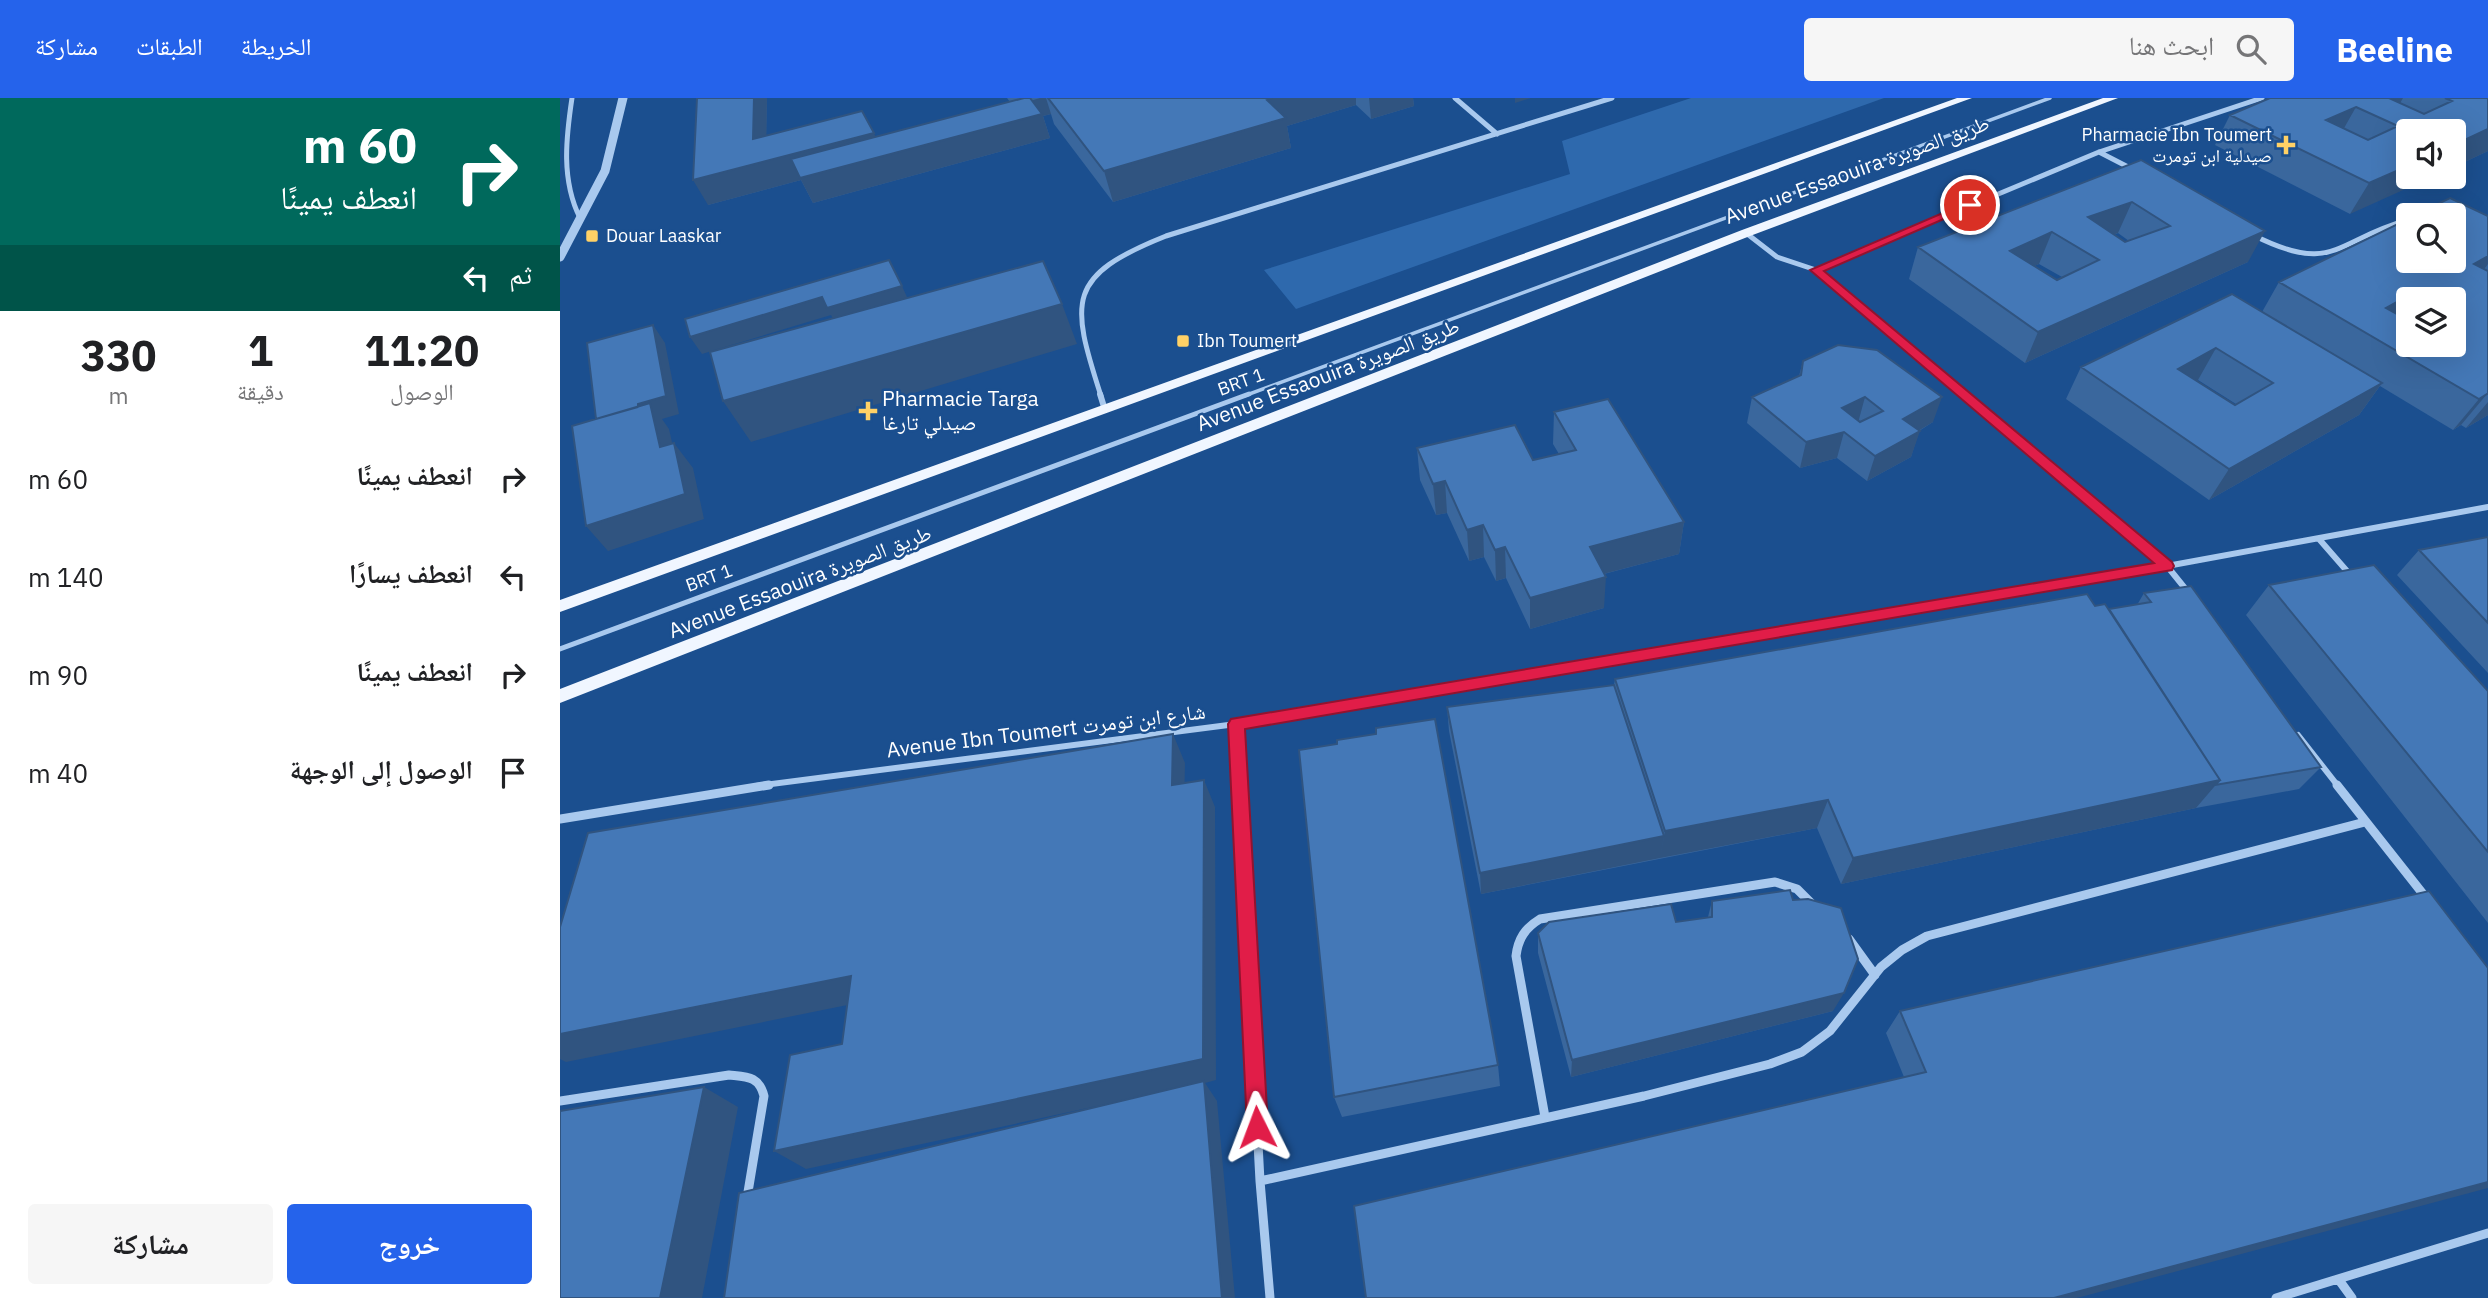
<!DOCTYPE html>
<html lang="ar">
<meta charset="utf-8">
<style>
:root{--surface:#fff;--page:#f6f6f6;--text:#202124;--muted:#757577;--accent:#2563eb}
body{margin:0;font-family:"IBM Plex Sans","Noto Naskh Arabic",sans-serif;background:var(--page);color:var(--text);direction:rtl;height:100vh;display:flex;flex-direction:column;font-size:26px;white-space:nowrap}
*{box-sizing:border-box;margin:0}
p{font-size:23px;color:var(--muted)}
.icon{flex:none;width:38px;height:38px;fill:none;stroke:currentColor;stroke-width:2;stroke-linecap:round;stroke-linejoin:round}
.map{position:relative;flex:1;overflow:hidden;direction:ltr}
.side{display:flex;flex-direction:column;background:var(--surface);width:560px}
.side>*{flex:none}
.banner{background:#00695c;color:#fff;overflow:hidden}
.controls{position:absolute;left:1836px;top:21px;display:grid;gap:14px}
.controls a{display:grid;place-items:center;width:70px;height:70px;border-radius:7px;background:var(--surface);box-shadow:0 7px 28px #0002;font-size:35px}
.pin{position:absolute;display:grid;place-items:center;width:60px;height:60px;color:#fff;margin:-30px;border:4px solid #fff;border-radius:50%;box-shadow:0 2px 7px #0007}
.me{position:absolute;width:77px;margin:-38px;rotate:357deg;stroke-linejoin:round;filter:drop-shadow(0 0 5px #0008)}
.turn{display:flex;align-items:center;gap:24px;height:147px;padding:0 28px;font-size:32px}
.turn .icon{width:91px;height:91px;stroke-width:2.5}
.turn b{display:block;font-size:49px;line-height:60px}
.then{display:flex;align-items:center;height:66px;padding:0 28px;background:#0003;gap:14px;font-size:26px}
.eta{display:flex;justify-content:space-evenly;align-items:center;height:119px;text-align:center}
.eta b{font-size:42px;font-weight:700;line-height:49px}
.action{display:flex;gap:14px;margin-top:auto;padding:14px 28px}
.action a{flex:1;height:80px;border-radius:7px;background:var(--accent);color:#fff;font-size:28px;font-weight:700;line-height:80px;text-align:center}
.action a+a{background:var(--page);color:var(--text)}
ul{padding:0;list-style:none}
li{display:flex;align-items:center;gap:21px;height:98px;padding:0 28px}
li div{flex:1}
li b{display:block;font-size:26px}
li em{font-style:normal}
header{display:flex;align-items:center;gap:42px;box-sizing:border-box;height:98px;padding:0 35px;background:var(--accent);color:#fff}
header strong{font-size:33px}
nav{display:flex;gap:38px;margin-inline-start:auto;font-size:24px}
.search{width:490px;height:63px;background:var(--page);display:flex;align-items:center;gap:18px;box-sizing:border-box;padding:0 24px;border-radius:7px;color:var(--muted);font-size:26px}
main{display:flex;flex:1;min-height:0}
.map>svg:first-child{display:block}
.green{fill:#2e69ad}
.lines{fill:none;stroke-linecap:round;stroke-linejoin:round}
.service-far1{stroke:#a9c9ee;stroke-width:3.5}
.service{stroke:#a9c9ee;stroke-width:5}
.minor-far2{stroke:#a9c9ee;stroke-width:5}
.minor-far1{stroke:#a9c9ee;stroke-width:6}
.minor{stroke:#a9c9ee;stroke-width:9}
.tertiary{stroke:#a9c9ee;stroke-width:9}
.primary{fill:#f0f6ff;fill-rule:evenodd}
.wall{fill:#3a679d;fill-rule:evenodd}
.shaded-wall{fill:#305480}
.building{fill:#4478b7;stroke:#305480;stroke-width:2;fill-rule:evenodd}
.route{fill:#e11d48;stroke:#92132f;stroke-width:2}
.poi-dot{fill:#ffd166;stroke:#1b4f8f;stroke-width:2.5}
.labels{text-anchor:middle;stroke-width:5;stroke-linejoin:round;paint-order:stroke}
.far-poi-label{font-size:18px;fill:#fff;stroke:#1b4f8f;text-anchor:start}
.far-street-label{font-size:18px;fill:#fff;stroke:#1b4f8f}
.street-label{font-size:21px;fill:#fff;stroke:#1b4f8f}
.poi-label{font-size:21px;fill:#fff;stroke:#1b4f8f;text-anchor:start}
</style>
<header>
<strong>Beeline</strong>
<div class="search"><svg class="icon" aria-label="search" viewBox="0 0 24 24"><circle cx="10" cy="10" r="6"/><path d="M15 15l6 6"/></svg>ابحث هنا</div>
<nav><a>الخريطة</a><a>الطبقات</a><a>مشاركة</a></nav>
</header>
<main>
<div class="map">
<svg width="1928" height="1200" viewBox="0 0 1928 1200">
<rect width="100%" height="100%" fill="#1b4f8f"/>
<path class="green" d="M1131,0H1324L736,211L704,172L1010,76L1002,43Z"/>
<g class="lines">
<path class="service-far1" d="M684,298L1490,0"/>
<path class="service" d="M0,551L689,296"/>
<path class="minor-far2" d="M12,0C6,40 1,82 20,120
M895,0L937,36
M1539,54L1572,71
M1186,135L1217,159L1256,172L1539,54L1702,0
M1693,137C1774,178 1775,142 1848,122
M1256,172L1406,298
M541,298C510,202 506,178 606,138L1052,0"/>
<path class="minor-far1" d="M540,296L545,312
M1403,296L1607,468L1628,494
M1759,441L1793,480
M676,626L679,688
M1738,637L1778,688
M196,688L676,626L1607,468L1928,409"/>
<path class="minor" d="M679,687L700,1083L710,1200
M1777,687L1867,801
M0,721L209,687
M1289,841L1315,877
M0,1003L169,977C187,979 199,978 204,998L187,1100
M985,1019L956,858C958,841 965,830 980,821L1215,784L1237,791L1254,808
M700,1083L1084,998L1210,966L1242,954L1270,933L1321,869L1342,852L1367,838L1805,724
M1779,1182L1792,1200
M1716,1200L1928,1135"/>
<path class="tertiary" d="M0,159L45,73L63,0"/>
<path class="primary" d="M1397,0H1412L0,514V502Z
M1543,0H1558L1190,138L0,605V591L1182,132Z"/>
</g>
<path class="wall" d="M137,0H208H207L206,37L315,39L450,4L447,0H853L854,8L811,21L796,7L727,28L731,50L553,104L494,26L491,16L483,18L490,40L253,105L241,82L148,107Z
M1710,0H1928V53L1894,69V33L1790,116L1655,47L1670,17Z
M1581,62L1688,164L1465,265L1349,181L1358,149ZM1558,135L1569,143L1565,144L1554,137ZM1479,166L1502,179L1497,182L1474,168Z
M1928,118V317L1906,330L1901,327L1893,332L1820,288L1799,317L1649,402L1506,301L1521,269L1702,214L1719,184ZM1848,201H1894V247H1848ZM1638,282L1676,306L1675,307L1637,283Z
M1243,263L1373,324L1359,333L1351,359L1307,383L1277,360L1240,370L1187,325L1192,299L1239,278Z
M994,314L1124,424L1119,456L1044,476V510L970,531L946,480L936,483L924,459L909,463L887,415L876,417L860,382L857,350L973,362L999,356L993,346Z
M1928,439V575L1837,477L1859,452Z
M1709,487L1928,593V825L1686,517Z
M1584,495L1761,669L1739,691L1636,710L1281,786L1257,730L921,796L889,633L887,609L1054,587L1055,581L1535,508L1549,511L1577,507Z
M777,646L938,967L940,988L782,1019L774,999Z
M1152,803L1273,913L1011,979L978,855V835L1116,824L1148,819Z
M1928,870L1344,979L1326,935L1340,913Z"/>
<path class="shaded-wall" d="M194,0H208H207L206,63L314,35L324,58L460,6L480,0H486L491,16L483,18L490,40L253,105L241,82L148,107L133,82Z
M712,0H796V7L727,28L731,50L553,104L544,73Z
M809,0H853L854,8L811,21Z
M955,0H971L955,5Z
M1821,0H1843L1834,16Z
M1796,9L1779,39L1766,22Z
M1928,31V53L1894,69V47Z
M1848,68V79H1872L1790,116L1809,85Z
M1572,104L1558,135L1518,150L1528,119Z
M1705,133L1688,164L1465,265L1478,234Z
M1492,134L1479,166L1438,185L1450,153Z
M1928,158V166L1915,183L1914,166Z
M342,188L350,206L277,228L271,217L142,256L130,239L262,199Z
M1851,196L1829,227L1826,210Z
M502,206L517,246L191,344L163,303Z
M93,227L105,245L119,316L102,321L109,331L119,375L51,342Z
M1656,250L1638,282L1601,302L1618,271Z
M1822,285L1799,317L1649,402L1669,371Z
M1927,296L1901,327L1893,332L1919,301Z
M1305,299L1298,325L1282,310Z
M1382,299L1373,324L1335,347L1343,321Z
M1928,304V317L1906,330Z
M1360,333L1351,359L1307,383L1315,358Z
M1284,334L1277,360L1240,370L1246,344Z
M114,345L133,370L144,421L48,453L26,428Z
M885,383L887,415L876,417L873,386Z
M1124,424L1119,456L1028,480L1030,449Z
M923,427L924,459L909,463L907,432Z
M945,449L946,480L936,483L935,452Z
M1046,479L1044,510L970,531V500Z
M613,636L625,665L624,714L612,687Z
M644,682L655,709L656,982L645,985L657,1003L675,1200H662L644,985L246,1071L214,1053Z
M1660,682L1636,710L1281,786L1293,760Z
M1268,702L1257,730L1100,760L1105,733Z
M1104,738L1100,760L921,796L920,775Z
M291,878L317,901L6,964L0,961V936Z
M1284,895L1273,913L1011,979L1012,962Z
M144,989L178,1009L142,1200H100Z
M1928,1084V1090L1517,1200H1494Z"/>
<path class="building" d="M137,0H194L193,41L302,13L314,35L133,82Z
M464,0H470L482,16L240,80L231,61Z
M488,0H712L707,2L726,20L544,73Z
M1710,0H1829L1864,16L1892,3L1885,0H1928V31L1894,47V33H1848V68L1809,85L1670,17ZM1796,9L1838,28L1808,42L1766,22Z
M1581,62L1705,133L1478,234L1358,149ZM1572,104L1610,128L1565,144L1528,119ZM1492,134L1539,162L1497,182L1450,153Z
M1890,100L1928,118V158L1914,166L1928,173V296H1927L1919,301L1719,184L1848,121V163H1894V117H1855ZM1851,196L1862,201H1894V218L1902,222L1894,227V247H1848V222L1826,210Z
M329,162L342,188L267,210L262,199L130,239L125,221Z
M483,163L502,206L163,303L150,254Z
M1672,196L1822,285L1669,371L1521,269ZM1656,250L1713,285L1675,307L1618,271Z
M93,227L106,298L78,306V309L36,321L27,245Z
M1278,247L1317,252L1382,299L1343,321L1360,333L1315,358L1284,334L1246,344L1192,299L1241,277L1243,263ZM1305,299L1323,313L1300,324L1282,310Z
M1048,301L1124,424L1030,449L1046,479L970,500L945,449L935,452L923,427L907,432L885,383L873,386L857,350L955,327L973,362L1016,352L994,314Z
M90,305L100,349L114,345L125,396L26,428L12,328Z
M1928,439V525L1859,452Z
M1814,467L1928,593V754L1709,487Z
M1631,488L1761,669L1655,687L1660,682L1549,511L1591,504L1584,495Z
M1527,496L1535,508L1545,506L1660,682L1293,760L1268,702L1105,733L1055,581Z
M1054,587L1104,738L920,775L887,609Z
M875,621L938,967L774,999L739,652L777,646V642L816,636V630Z
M613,636L612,687L644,682L643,961L214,1053L230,957L282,946L291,878L0,936V829L28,735Z
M1230,792L1233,802L1248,801L1281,810L1298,861L1284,895L1012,962L978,835L989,824L1111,806L1116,824L1152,819V803Z
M1869,793L1928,870V1084L1494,1200H806L794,1108L1366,974L1340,913Z
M644,983L662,1200H164L179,1095Z
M144,989L100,1200H0V1013Z"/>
<path class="route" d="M1406,105L1416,107L1264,173L1612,464L1614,468L1612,472L685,631L708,1029L705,1036L697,1039L690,1036L687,1029L668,626L671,621L1594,465L1250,172Z"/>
<g class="poi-dot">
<path d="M1722.5 36.5h7v7h7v7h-7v7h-7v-7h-7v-7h7z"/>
<rect x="25" y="131" width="14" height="14" rx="3.5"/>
<rect x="616" y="236" width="14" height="14" rx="3.5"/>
<path d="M304.5 302.5h7v7h7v7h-7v7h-7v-7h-7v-7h7z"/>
</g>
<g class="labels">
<g class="far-poi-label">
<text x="1712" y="43" text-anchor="end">Pharmacie Ibn Toumert<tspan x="1712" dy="21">صيدلية ابن تومرت</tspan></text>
<text x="46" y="144">Douar Laaskar</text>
<text x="637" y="249">Ibn Toumert</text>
</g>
<g class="far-street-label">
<text transform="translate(681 284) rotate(-20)" y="6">BRT 1</text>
<text transform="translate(149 480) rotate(-20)" y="6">BRT 1</text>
</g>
<g class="street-label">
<text transform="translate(1297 72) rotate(-20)" y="7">Avenue Essaouira طريق الصويرة</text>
<text transform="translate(768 277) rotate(-21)" y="7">Avenue Essaouira طريق الصويرة</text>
<text transform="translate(240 484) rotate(-21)" y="7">Avenue Essaouira طريق الصويرة</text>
<text transform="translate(486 633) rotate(-7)" y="7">Avenue Ibn Toumert شارع ابن تومرت</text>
</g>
<g class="poi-label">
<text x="322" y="308">Pharmacie Targa<tspan x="322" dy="24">صيدلي تارغا</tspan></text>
</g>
</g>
</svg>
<div class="controls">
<a><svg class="icon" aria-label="sound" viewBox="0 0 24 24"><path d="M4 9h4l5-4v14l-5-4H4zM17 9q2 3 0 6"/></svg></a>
<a><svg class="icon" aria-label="search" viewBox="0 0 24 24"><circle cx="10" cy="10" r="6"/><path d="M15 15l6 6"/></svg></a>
<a><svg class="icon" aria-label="layers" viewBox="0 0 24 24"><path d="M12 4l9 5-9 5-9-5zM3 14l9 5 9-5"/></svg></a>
</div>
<div class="pin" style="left:1410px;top:107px;background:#d93025"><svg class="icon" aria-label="arrive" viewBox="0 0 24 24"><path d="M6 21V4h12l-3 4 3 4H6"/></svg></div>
<svg class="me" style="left:697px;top:1029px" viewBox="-20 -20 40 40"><path d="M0-17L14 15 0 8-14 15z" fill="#e11d48" stroke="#fff" stroke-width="4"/></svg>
</div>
<section class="side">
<div class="banner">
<div class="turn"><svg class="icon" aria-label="right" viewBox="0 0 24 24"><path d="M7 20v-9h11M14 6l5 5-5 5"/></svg><div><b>60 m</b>انعطف يمينًا</div></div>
<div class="then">ثم<svg class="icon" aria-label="left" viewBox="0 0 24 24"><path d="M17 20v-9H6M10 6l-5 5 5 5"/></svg></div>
</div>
<div class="eta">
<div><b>11:20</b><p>الوصول</p></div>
<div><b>1</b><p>دقيقة</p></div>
<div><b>330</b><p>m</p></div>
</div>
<ul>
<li><svg class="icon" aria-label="right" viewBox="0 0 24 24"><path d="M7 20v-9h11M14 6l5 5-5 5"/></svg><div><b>انعطف يمينًا</b></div><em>60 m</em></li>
<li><svg class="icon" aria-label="left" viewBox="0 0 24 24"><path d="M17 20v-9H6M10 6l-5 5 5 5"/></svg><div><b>انعطف يسارًا</b></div><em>140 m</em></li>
<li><svg class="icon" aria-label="right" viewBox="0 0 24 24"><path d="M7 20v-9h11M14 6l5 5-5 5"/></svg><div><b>انعطف يمينًا</b></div><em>90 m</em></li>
<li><svg class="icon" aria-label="arrive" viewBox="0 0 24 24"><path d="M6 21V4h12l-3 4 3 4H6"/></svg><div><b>الوصول إلى الوجهة</b></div><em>40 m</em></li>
</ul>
<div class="action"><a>خروج</a><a>مشاركة</a></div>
</section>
</main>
